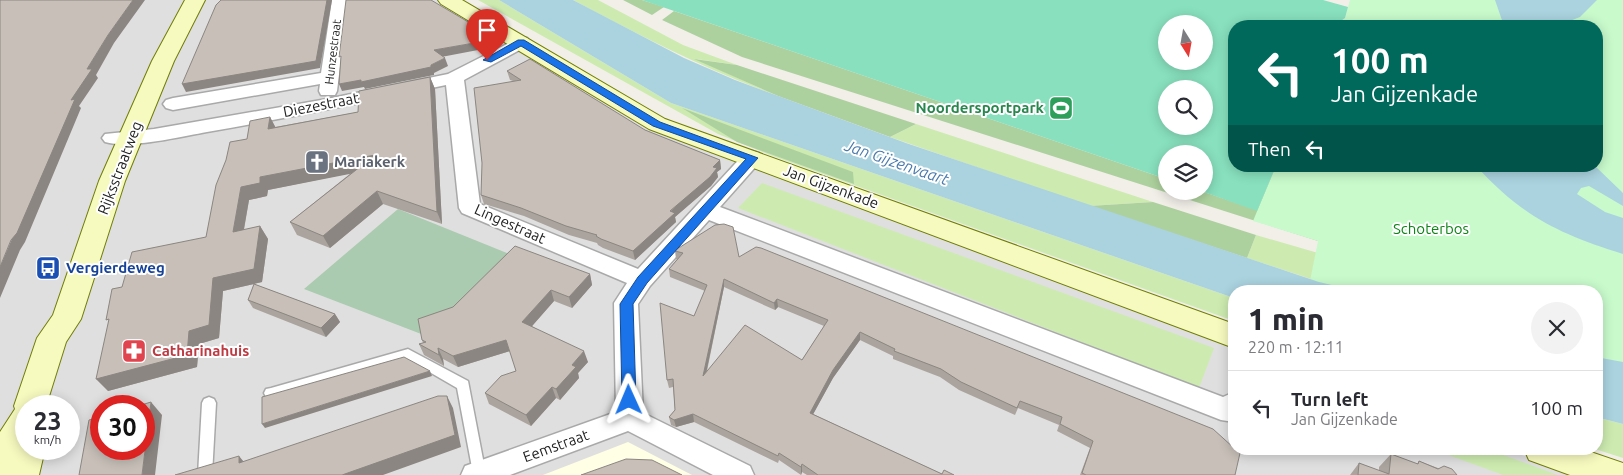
<!DOCTYPE html>
<meta charset="utf-8">
<style>
:root{--surface:#fff;--page:#f2f2f3;--text:#2b2b33;--muted:#7c7c81;--line:#e1e1e2}
body{margin:0;font-family:Ubuntu,sans-serif;background:var(--page);color:var(--text);height:100vh;display:flex;flex-direction:column;font-size:19px;white-space:nowrap}
*{box-sizing:border-box;margin:0}
p{font-size:16px;color:var(--muted)}
.icon{flex:none;width:28px;height:28px;fill:none;stroke:currentColor;stroke-width:2;stroke-linecap:round;stroke-linejoin:round}
.map{position:relative;flex:1;overflow:hidden}
.sheet{position:absolute;left:1228px;top:285px;width:375px;height:170px;display:flex;flex-direction:column;background:var(--surface);border-radius:20px;box-shadow:0 2px 12px #0003}
.sheet>*{flex:none}
.banner{position:absolute;left:1228px;top:20px;width:375px;height:152px;border-radius:20px;box-shadow:0 2px 12px #0003;background:#00695c;color:#fff;overflow:hidden}
.needle{width:32px;rotate:169deg}
.fabs{position:absolute;left:1158px;top:15px;display:grid;gap:10px}
.fabs a{display:grid;place-items:center;width:55px;height:55px;border-radius:50%;background:var(--surface);box-shadow:0 2px 12px #0003;font-size:25px}
.speed{position:absolute;left:15px;top:395px;display:flex;gap:10px;font-size:25px;font-weight:700;text-align:center}
.speed>*{display:grid;place-content:center;width:65px;height:65px;border-radius:50%;background:var(--surface);box-shadow:0 2px 12px #0003;line-height:1}
.speed small{font-size:12px;font-weight:400}
.speed .limit{border:8px solid #d22;background:#fff;color:#111}
.pin{position:absolute;display:grid;place-items:center;width:42px;height:42px;color:#fff;margin:-51px -21px;border-radius:50% 50% 50% 0;rotate:-45deg;box-shadow:0 0 5px #0007}
.pin .icon{rotate:45deg}
.me{position:absolute;width:55px;margin:-28px;rotate:359deg;stroke-linejoin:round;filter:drop-shadow(0 0 4px #0008)}
.turn{display:flex;align-items:center;gap:18px;height:105px;padding:0 20px;font-size:22px}
.turn .icon{width:65px;height:65px;stroke-width:2.5}
.turn b{display:block;font-size:35px;line-height:42px}
.then{display:flex;align-items:center;height:48px;padding:0 20px;background:#0003;gap:10px;font-size:19px}
.round{display:grid;place-items:center;flex:none;width:52px;height:52px;border-radius:26px;background:var(--page)}
.overview{display:flex;align-items:center;justify-content:space-between;height:85px;padding:0 20px}
h1{font-size:30px;font-weight:800;line-height:38px}
ul{padding:0;list-style:none}
li{display:flex;align-items:center;gap:15px;height:75px;padding:0 20px;border-top:1px solid var(--line)}
li div{flex:1}
li b{display:block;font-size:19px}
li em{font-style:normal}
.map>svg:first-child{display:block}
.residential{fill:#e0dfdf;fill-rule:evenodd}
.education{fill:#ffffe5}
.grass{fill:#cdebb0}
.forest{fill:#add19e}
.cemetery{fill:#aacbaf}
.park{fill:#c8facc}
.pitch{fill:#88e0be;fill-rule:evenodd}
.water{fill:#aad3df}
.lines{fill:none;stroke-linecap:round;stroke-linejoin:round}
.lane-casing{stroke:#a9a9a9;stroke-width:3}
.street-casing{stroke:#a9a9a9;stroke-width:3}
.secondary-casing{stroke:#707d05;stroke-width:2}
.lane{fill:#fff;fill-rule:evenodd}
.street{fill:#fff;fill-rule:evenodd}
.secondary{fill:#f7fabf;fill-rule:evenodd}
.wall{fill:#aba49e;fill-rule:evenodd}
.shaded-wall{fill:#8b8681}
.building{fill:#c7bfb8;stroke:#8b8681;fill-rule:evenodd}
.route{fill:#1a73e8;stroke:#114b97}
.labels{text-anchor:middle;stroke-width:4;stroke-linejoin:round;paint-order:stroke}
.far-street-label{font-size:12px;fill:#222;stroke:#fff}
.street-label{font-size:15px;fill:#222;stroke:#fff}
.leisure-label{font-size:15px;font-weight:bold;fill:#27864d;stroke:#fff;text-anchor:end}
.worship-label{font-size:15px;font-weight:bold;fill:#5b616d;stroke:#fff;text-anchor:start}
.park-label{font-size:15px;fill:#0c8416;stroke:#fff}
.transit-label{font-size:15px;font-weight:bold;fill:#164399;stroke:#fff;text-anchor:start}
.health-label{font-size:15px;font-weight:bold;fill:#be3a42;stroke:#fff;text-anchor:start}
.water-label{font-size:16px;font-style:italic;fill:#4a7aab;stroke:#fff}
</style>
<div class="map">
<svg width="1623" height="475" viewBox="0 0 1623 475">
<rect width="100%" height="100%" fill="#f2efe9"/>
<path class="residential" d="M0,0H453L530,44L760,169L1234,346V449H1506L1576,475H0ZM26,406H69V449H26ZM101,406H144V449H101Z"/>
<path class="education" d="M628,442L692,475H543Z"/>
<path class="grass" d="M478,0H499L671,103L1234,298V321L770,155L718,134Z
M573,0H598L683,45L737,65L696,59L778,96C707,70 640,36 573,0Z
M916,124L1153,202L1089,206L890,137Z
M762,183L1214,348L1199,388L738,208Z
M1256,235L1325,255L1320,282L1247,258Z
M1596,417L1623,424V458L1595,449Z
M1432,449H1487L1558,475H1503Z"/>
<path class="forest" d="M623,0H642L664,7L652,15Z
M674,11L1166,179V191H1201L1257,210L1276,166L1318,241L742,57L662,20Z
M694,59L737,65L916,124L890,137L778,96Z
M682,108L853,172L854,184L737,142Z
M1153,202L1256,235L1247,258L1089,206Z"/>
<path class="cemetery" d="M398,209L527,261L429,337L304,289Z"/>
<path class="park" d="M1350,0H1623V392L1596,386V291H1308L1318,241L1253,221L1276,166H1596V26H1334L1345,18Z"/>
<path class="pitch" d="M642,0H1323L1348,7L1345,18L1334,26H1234V166H1276L1257,211L1201,191H1204V154H1166V179ZM1166,24H1204V61H1166ZM1166,89H1204V126H1166Z"/>
<path class="water" d="M499,0H573L684,58L735,80L906,143L1319,282L1357,291H1234V298L671,103Z
M1495,0H1597L1580,17L1557,26H1504Z
M1476,166H1595L1623,193V206L1589,186L1581,188L1577,194L1605,212L1623,218V254C1559,234 1522,216 1476,166Z
M1596,357L1623,362V424L1596,417Z"/>
<g class="lines">
<defs>
<path id="lane" d="M408,349L468,381L486,475H474L473,473L457,388L407,359L271,398L266,397L264,393L266,389L271,388Z
M209,397L214,399L216,403L212,475H198L202,403L204,399Z"/>
<path id="street" d="M332,0H348L337,91L335,95H321L319,91L320,84L173,110L166,108L163,104L166,100L173,98L321,73Z
M521,37L527,38L530,42L527,46L464,80L480,204L638,269L745,153L752,151L759,153L762,158L759,163L720,207L1223,397L1234,392V422L1221,420L709,220L650,286L638,304L643,413L750,466L754,475H713L628,431L510,475H461L465,466L616,412L614,303L627,283L462,213L459,208L446,85C366,102 287,118 207,132C179,137 131,149 105,142L102,138L105,134L154,129L327,99L448,74Z"/>
<path id="secondary" d="M185,0H205L174,61L125,181L81,319L66,342L46,406H26V449H45L39,475H0V432L15,409L14,406L37,338L53,315L99,181L152,61Z
M438,0H462L665,119L1234,324V348L649,129L441,4Z
M1524,449H1582L1623,463V475H1570L1529,460Z"/>
</defs>
<use href="#lane" class="lane-casing"/>
<use href="#street" class="street-casing"/>
<use href="#secondary" class="secondary-casing"/>
<use href="#lane" class="lane"/>
<use href="#street" class="street"/>
<use href="#secondary" class="secondary"/>
</g>
<path class="wall" d="M507,71L645,130L720,160L721,169L717,172L718,177L711,186L675,217L676,222L635,260L603,248L598,245L597,243L569,235L524,216L484,204L481,195L513,81L510,80Z
M430,77L435,89L442,224L383,204L330,248L297,235L290,222L351,173L268,190L267,196L249,200L244,230L260,226L268,239L262,282L254,284L335,314L340,322L326,337L253,308L248,300L254,284L223,291L219,338L199,344L197,367L108,391L122,287L206,237L247,139L270,117L275,127L358,112Z
M675,251L739,257L1235,475H1080L1090,448L1057,431L1059,425L1018,408L1015,415L959,390L940,377L893,359V356L860,340L833,378L813,414L942,474L954,475H807L802,472L801,475L779,460L778,463L694,422L676,427L671,425L669,417L675,410L673,387L669,388L667,380L705,291L670,277L669,269L677,259H676ZM724,287L775,310L778,307L824,326L802,360L707,371Z
M590,274L592,285L572,308L554,301L532,326L588,362L578,373L579,378L560,400L556,398L531,426L489,404L485,393L516,371L510,351L458,367L443,359L444,366L424,355L419,344L423,343L422,340Z
M1391,454L1417,464L1419,461L1457,475H1350L1359,463L1379,471V467Z"/>
<path class="shaded-wall" d="M133,0H145L114,43L96,75L98,78L79,106L81,108L25,242L20,250L0,298V267L71,100L87,69L108,35Z
M327,0H332L320,68L186,92L182,84Z
M497,39L499,46L436,58L434,50Z
M445,58L448,66L434,73V75L365,89L364,87L342,91L339,84L431,65Z
M430,77L435,89L442,224L437,212Z
M270,117L277,130L268,129Z
M375,155L380,168L268,190L267,196L249,200L241,245L233,232L241,187L260,177Z
M720,160L721,169L717,172L718,177L711,186L675,217L676,222L635,260L633,251Z
M377,191L383,204L330,248L323,236Z
M260,226L268,239L262,282L223,291L219,338L199,344L197,367L108,391L96,379L189,331L213,278Z
M590,274L592,285L572,308L569,297Z
M724,279V287L704,383L703,376Z
M551,290L554,301L526,333L522,322Z
M777,299L778,307L775,310L774,303Z
M335,314L340,322L326,337L321,328Z
M860,332V340L833,378L810,420V413L833,370Z
M506,340L510,351L458,367L453,356Z
M438,348L443,359L444,366L439,355Z
M584,351L588,362L578,373L579,378L560,400L556,389L572,365Z
M430,371L432,376L265,428L262,424Z
M552,387L556,398L531,426L526,415Z
M447,396L453,408L461,447L383,475H342Z
M151,402L162,415L155,475H142Z
M693,414L694,422L676,427L674,420Z
M239,456L249,468L239,463Z
M802,464V472L801,475V467Z"/>
<path class="building" d="M0,0H133L108,35L87,69H92L71,100L75,99L17,233L11,240L0,267Z
M221,0H327L316,61L182,84L216,5Z
M346,0H431L497,39L434,50L445,58L431,65V67L361,82V80L339,84L341,56L339,57Z
M530,59L645,130L720,160L713,167L717,168L710,177L670,211L675,213L633,251L601,239L596,236L597,235L566,226L521,208L481,195L482,163L474,88L521,80L507,71Z
M430,77L437,212L377,191L323,236L290,222L375,155L260,177V183L241,187L233,232L260,226L254,269L213,278L209,325L189,331L187,355L96,379L109,319L106,320L112,289L122,287L132,252L206,237L216,185L226,160L230,142L247,139L250,121L270,117L268,129L358,112L359,91Z
M724,224L733,227L739,257L756,247L761,248L1213,429L1234,448V449H1235L1240,453L1235,475H1086L1082,473L1093,441L1060,424L1062,417L1020,401L1017,408L961,382L941,369L894,351L895,349L860,332L833,370L810,413L942,474L944,470L954,475H818L802,464L801,467L779,453L778,456L693,414L674,420L669,417L675,410L673,379L667,380L660,303L694,316L707,285L669,269L683,253L675,251L677,249L715,225ZM724,279L774,303L777,299L828,320L802,360L745,325L703,376Z
M515,246L590,274L569,297L551,290L522,322L584,351L572,365L576,367L556,389L552,387L526,415L485,393L501,376L516,371L506,340L453,356L438,348L439,355L419,344L426,342L422,340L418,319L453,307Z
M254,284L335,314L321,328L248,300Z
M404,357L430,371L262,424V397Z
M438,396H447L455,435L342,475H175L239,456V463Z
M151,402L142,475H79L89,420L101,417V449H144V406H138Z
M1391,454L1418,464L1419,461L1438,469L1444,466L1452,469L1457,475H1358L1359,463L1389,474Z
M626,459L652,460L682,475H581Z"/>
<path class="route" d="M518,40H524L660,122L758,158L647,283L633,304L636,400L634,404H624L622,400L620,304L638,277L746,159L653,126L521,46L491,62L483,60Z"/>
<defs>
<symbol id="stadium-square" viewBox="-11 -11 22 22"><rect x="-9" y="-9" width="18" height="18" rx="4" fill="#2e9e5b" stroke="#fff"/><path d="M0-5a6.5 5 0 1 0 0 10a6.5 5 0 1 0 0-10ZM-3.5-1.8h7v3.6h-7Z" fill="#fff"/></symbol>
<symbol id="church-square" viewBox="-11 -11 22 22"><rect x="-9" y="-9" width="18" height="18" rx="4" fill="#6b7280" stroke="#fff"/><path d="M-1.2-6h2.4v3.5h3.3v2.4h-3.3V6h-2.4V-.1h-3.3v-2.4h3.3Z" fill="#fff"/></symbol>
<symbol id="bus-square" viewBox="-11 -11 22 22"><rect x="-9" y="-9" width="18" height="18" rx="4" fill="#1a4fb4" stroke="#fff"/><path d="M-5-6H5V4H4V6H2V4H-2V6H-4V4H-5ZM-3.5-4V0h7V-4ZM-3.5 1.2v1.5H-2V1.2ZM2 1.2v1.5H3.5V1.2Z" fill="#fff"/></symbol>
<symbol id="pharmacy-square" viewBox="-11 -11 22 22"><rect x="-9" y="-9" width="18" height="18" rx="4" fill="#e0444e" stroke="#fff"/><path d="M-2-6h4v4h4v4h-4v4h-4v-4h-4v-4h4Z" fill="#fff"/></symbol>
</defs>
<g fill-rule="evenodd">
<use href="#stadium-square" x="1047" y="94" width="28" height="28"/>
<use href="#church-square" x="303" y="148" width="28" height="28"/>
<use href="#bus-square" x="34" y="254" width="28" height="28"/>
<use href="#pharmacy-square" x="120" y="337" width="28" height="28"/>
</g>
<g class="labels">
<g class="far-street-label">
<text transform="translate(333 52) rotate(-83)" y="4">Hunzestraat</text>
</g>
<g class="street-label">
<text transform="translate(321 105) rotate(-11)" y="5">Diezestraat</text>
<text transform="translate(120 168) rotate(-69)" y="5">Rijksstraatweg</text>
<text transform="translate(831 187) rotate(20)" y="5">Jan Gijzenkade</text>
<text transform="translate(510 224) rotate(24)" y="5">Lingestraat</text>
<text transform="translate(556 446) rotate(-20)" y="5">Eemstraat</text>
</g>
<g class="leisure-label">
<text x="1044" y="113">Noordersportpark</text>
</g>
<g class="worship-label">
<text x="334" y="167">Mariakerk</text>
</g>
<g class="park-label">
<text x="1431" y="234">Schoterbos</text>
</g>
<g class="transit-label">
<text x="66" y="273">Vergierdeweg</text>
</g>
<g class="health-label">
<text x="152" y="356">Catharinahuis</text>
</g>
<g class="water-label">
<text transform="translate(897 162) rotate(19)" y="6">Jan Gijzenvaart</text>
</g>
</g>
</svg>
<div class="fabs">
<a><svg class="needle" viewBox="-14 -14 28 28"><path d="M0-13l5 13h-10z" fill="#e53935"/><path d="M0 13l5-13h-10z" fill="#7c7c81"/></svg></a>
<a><svg class="icon" aria-label="search" viewBox="0 0 24 24"><circle cx="10" cy="10" r="6"/><path d="M15 15l6 6"/></svg></a>
<a><svg class="icon" aria-label="layers" viewBox="0 0 24 24"><path d="M12 4l9 5-9 5-9-5zM3 14l9 5 9-5"/></svg></a>
</div>
<div class="speed"><div>23<small>km/h</small></div><div class="limit">30</div></div>
<div class="pin" style="left:487px;top:60px;background:#d93025"><svg class="icon" aria-label="arrive" viewBox="0 0 24 24"><path d="M6 21V4h12l-3 4 3 4H6"/></svg></div>
<svg class="me" style="left:629px;top:400px" viewBox="-20 -20 40 40"><path d="M0-17L14 15 0 8-14 15z" fill="#1a73e8" stroke="#fff" stroke-width="4"/></svg>
<div class="banner">
<div class="turn"><svg class="icon" aria-label="left" viewBox="0 0 24 24"><path d="M17 20v-9H6M10 6l-5 5 5 5"/></svg><div><b>100 m</b>Jan Gijzenkade</div></div>
<div class="then">Then<svg class="icon" aria-label="left" viewBox="0 0 24 24"><path d="M17 20v-9H6M10 6l-5 5 5 5"/></svg></div>
</div>
<section class="sheet">
<div class="overview"><div><h1>1 min</h1><p>220 m · 12:11</p></div><a class="round"><svg class="icon" aria-label="close" viewBox="0 0 24 24"><path d="M6 6l12 12M18 6L6 18"/></svg></a></div>
<ul>
<li><svg class="icon" aria-label="left" viewBox="0 0 24 24"><path d="M17 20v-9H6M10 6l-5 5 5 5"/></svg><div><b>Turn left</b><p>Jan Gijzenkade</p></div><em>100 m</em></li>
</ul>
</section>
</div>
